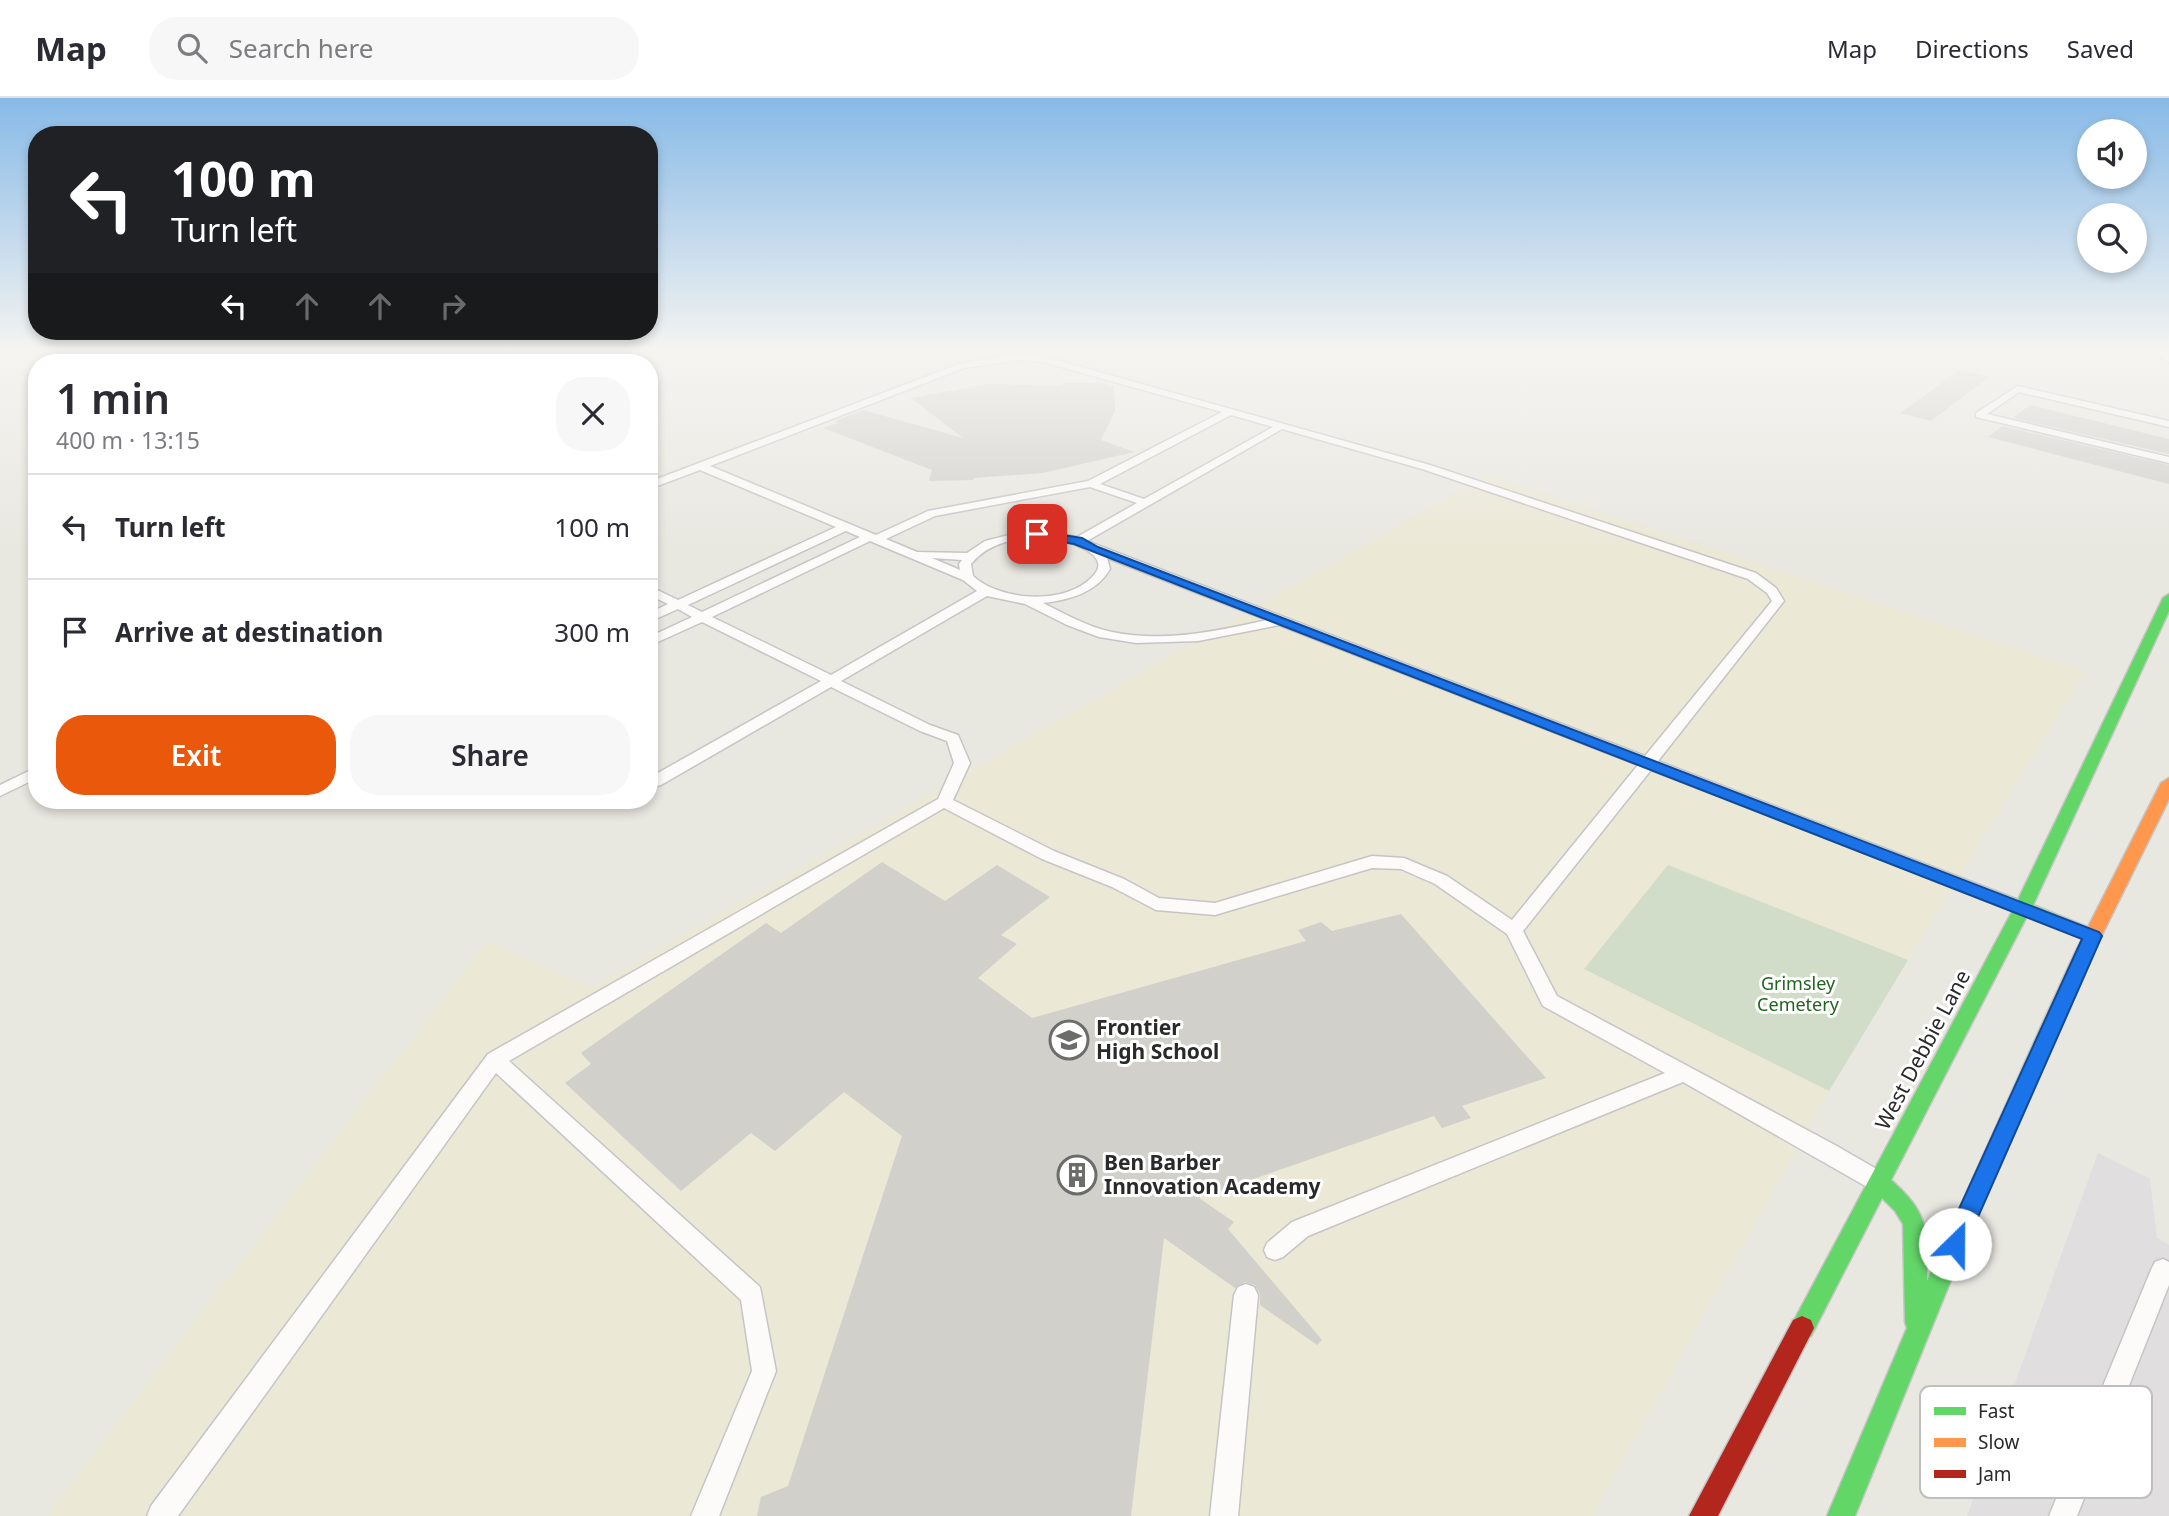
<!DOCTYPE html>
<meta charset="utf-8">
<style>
:root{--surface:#fff;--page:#f7f7f7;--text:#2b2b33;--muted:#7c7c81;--line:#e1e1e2;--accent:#ea580c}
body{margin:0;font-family:"Noto Sans",sans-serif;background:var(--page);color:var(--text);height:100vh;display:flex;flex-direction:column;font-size:26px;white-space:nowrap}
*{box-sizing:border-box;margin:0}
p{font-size:23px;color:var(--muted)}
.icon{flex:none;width:38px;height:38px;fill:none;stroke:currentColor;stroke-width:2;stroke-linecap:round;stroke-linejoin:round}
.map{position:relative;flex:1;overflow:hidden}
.sheet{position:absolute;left:28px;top:256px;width:630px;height:455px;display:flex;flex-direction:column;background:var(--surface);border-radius:28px;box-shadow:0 4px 10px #0003}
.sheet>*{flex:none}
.guide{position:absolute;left:28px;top:28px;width:630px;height:214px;border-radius:28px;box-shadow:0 4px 10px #0003;background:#202124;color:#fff;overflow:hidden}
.buttons{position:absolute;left:2077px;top:21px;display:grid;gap:14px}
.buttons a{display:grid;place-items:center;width:70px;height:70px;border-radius:50%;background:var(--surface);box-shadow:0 4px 10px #0003;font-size:35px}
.pin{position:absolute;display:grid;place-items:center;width:60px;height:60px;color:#fff;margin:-30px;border-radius:14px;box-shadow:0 4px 10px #0006}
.me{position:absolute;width:77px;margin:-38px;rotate:23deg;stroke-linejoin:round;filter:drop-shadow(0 0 5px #0008)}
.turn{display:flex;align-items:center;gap:24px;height:147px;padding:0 28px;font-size:32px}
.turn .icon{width:91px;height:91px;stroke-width:2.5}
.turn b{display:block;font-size:49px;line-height:60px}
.lanes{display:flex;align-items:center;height:66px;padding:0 28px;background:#0003;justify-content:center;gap:35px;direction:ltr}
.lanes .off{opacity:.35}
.round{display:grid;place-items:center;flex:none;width:74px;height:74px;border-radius:28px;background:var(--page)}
.overview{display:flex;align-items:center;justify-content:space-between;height:119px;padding:0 28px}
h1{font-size:42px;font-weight:600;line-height:52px}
.cta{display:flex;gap:14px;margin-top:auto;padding:14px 28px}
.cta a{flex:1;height:80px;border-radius:28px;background:var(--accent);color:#fff;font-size:28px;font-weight:600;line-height:80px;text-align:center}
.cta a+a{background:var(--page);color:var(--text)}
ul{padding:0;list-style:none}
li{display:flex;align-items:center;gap:21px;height:105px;padding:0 28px;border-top:2px solid var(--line)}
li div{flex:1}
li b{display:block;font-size:26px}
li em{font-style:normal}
header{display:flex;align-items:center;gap:42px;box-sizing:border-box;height:98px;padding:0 35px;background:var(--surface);border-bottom:2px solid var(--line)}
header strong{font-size:33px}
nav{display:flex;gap:38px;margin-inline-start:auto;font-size:24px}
.search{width:490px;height:63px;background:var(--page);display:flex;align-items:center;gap:18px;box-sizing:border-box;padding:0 24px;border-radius:28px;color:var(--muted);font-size:26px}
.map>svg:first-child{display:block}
.industrial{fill:#e0dedf}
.education{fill:#ebe8d6}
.cemetery{fill:#d1ddc8}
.building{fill:#d1d0cb}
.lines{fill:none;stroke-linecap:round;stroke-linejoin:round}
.lane-casing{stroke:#c5c5c5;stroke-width:3}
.street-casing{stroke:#c5c5c5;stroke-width:3}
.fast-casing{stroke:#c5c5c5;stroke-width:3}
.slow-casing{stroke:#c5c5c5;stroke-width:3}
.jam-casing{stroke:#c5c5c5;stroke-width:3}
.lane{fill:#fcfbfa;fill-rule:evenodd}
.street{fill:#fcfbfa;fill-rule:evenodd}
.fast{fill:#63d668;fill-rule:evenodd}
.slow{fill:#ff974d;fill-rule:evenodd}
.jam{fill:#b3261e;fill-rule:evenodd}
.route{fill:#1a73e8;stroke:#114b97;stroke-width:2}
.labels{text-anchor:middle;stroke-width:6;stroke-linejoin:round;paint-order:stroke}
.park-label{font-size:18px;fill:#1f651d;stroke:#fff}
.near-poi-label{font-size:21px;font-weight:bold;fill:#2a2a2a;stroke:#fff;text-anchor:start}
.near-street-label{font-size:21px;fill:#2a2a2a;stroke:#fff}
.key{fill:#fff;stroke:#bfbfbf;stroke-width:2}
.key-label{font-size:19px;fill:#2a2a2a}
</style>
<header>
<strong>Map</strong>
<div class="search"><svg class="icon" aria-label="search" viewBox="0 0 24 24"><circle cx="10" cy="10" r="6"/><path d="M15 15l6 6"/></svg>Search here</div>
<nav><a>Map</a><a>Directions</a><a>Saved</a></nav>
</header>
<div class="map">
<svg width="2169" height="1418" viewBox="0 0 2169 1418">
<rect width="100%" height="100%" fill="#e8e7e0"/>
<path class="industrial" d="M2098,1055L2150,1081L2157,1140L2169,1147V1418H1967Z"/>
<path class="education" d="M1487,377L2085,573L1908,862L1668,767L1585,871L1829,993L1600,1403L1594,1418H46L487,843L591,890Z"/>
<path class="cemetery" d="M1668,767L1908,862L1829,993L1584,871Z"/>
<path class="building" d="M1960,272L1989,279L1931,323L1900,315Z
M1064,285H1102L1114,288L1115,313L1101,342L1134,354L1043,375L973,380L974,382L929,383L932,372L823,330L838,325L835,323L863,312L963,340L911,300L989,286L1061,288Z
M2030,307L2169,341V356L2013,320Z
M2002,328L2169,367V386L1988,339Z
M882,764L945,803L997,767L1050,799L1001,837L1017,846L978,880L1032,920L1306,843L1298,832L1321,824L1332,833L1401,816L1546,980L1462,1008L1471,1020L1442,1030L1434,1018L1199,1100L1234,1124L1228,1131L1322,1242L1317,1247L1260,1207V1196L1255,1187L1245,1184L1235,1190L1164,1140L1131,1418H757L761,1399L788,1388L902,1038L844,994L775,1053L751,1035L681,1093L565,985L591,966L581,955L766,825L781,835Z"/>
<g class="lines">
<defs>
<path id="lane" d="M1017,256L1042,258L1430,367L1756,475L1776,490L1784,503L1658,663L2029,806L2032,810L2029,814H2017L1651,672L1523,833L1557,898L1835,1047L1885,1076L1888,1083L1885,1090L1877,1092L1869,1090L1683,984L1308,1138L1283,1159L1275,1162L1267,1159L1264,1152L1267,1145L1292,1124L1665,975L1543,908L1507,836L1435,786L1401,771L1372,770L1215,817L1156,812L1112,789L1042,761L944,710L509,963L760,1189L776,1273L719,1418H691L752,1273L741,1202L496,975L178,1418H147L151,1408L488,956L938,701L954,665L947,643L920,633L831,589L661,687L649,690V680L821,583L702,524L649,548V539L692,519L678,511L649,524V515L668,506L649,497V488L678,502L836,429L700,372L649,391V384L959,266ZM1017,262L1039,263L1222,314L1088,383L928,413L876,437L710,368L964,270ZM1231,317L1273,329L1144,401L1100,386ZM1282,331L1422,371L1748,481L1767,495L1772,503L1645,658L1087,443ZM1090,389L1137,405L1077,439L1045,433H1025L985,443L967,455L917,454L886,441L935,418ZM846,433L860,439L702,514L688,507ZM1045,439C1059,441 1116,454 1093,478C1066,508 1000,503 973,478L971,466C990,443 1017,440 1045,439ZM870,443L963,482L977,493L831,577L712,519ZM932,460L962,462L959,466L960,472ZM1107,460L1267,522C1217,533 1163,545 1112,534C1088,529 1065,516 1043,505C1069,502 1096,495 1110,471ZM987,498L1025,506L1067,527L1099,539L1136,545L1198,543L1279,527L1638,667L1512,822L1447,778L1404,760L1372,758L1215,805L1159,800L1124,781L1054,753L953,702L970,665L958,637L930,627L841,583Z
M2018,288L2169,323V329L2019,294L1987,316L2169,359V365L1976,319V315Z
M37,669V680L0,698V687Z
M2163,1161L2169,1164V1187L2077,1418H2049L2151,1172L2155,1164Z
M1246,1186L1254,1189L1258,1197L1238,1418H1210L1234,1197L1238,1189Z"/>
<path id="street" d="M2151,252H2169V264Z"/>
<path id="fast" d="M2169,496V513L2033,807L2099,834L2102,838L2099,842L2093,844L2027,818L1891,1082C1931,1117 1926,1132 1927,1183L2040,931L2043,926L2050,924L2057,926L2060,931L1975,1123L1855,1418H1827L1907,1230L1905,1224L1903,1126L1895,1113L1882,1100L1811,1238L1802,1242L1793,1238L1790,1230L2014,810L2163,500Z"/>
<path id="slow" d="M2169,680V701L2092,857L2060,931L2057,936L2050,938L2043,936L2040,931L2074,857L2161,685Z"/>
<path id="jam" d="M1802,1218L1811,1222L1814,1230L1718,1418H1689L1793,1222Z"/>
</defs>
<use href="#lane" class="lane-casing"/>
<use href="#street" class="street-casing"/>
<use href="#fast" class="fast-casing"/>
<use href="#slow" class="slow-casing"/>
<use href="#jam" class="jam-casing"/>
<use href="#lane" class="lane"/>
<use href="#street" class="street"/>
<use href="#fast" class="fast"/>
<use href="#slow" class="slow"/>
<use href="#jam" class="jam"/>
</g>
<linearGradient id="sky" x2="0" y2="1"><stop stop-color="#87bae7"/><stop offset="0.56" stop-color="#f5f4f1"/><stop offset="1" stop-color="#f5f4f1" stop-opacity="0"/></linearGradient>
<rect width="2169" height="451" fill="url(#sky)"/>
<path class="route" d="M1037,433L1082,440L1098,449L2099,834L2102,838L1963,1153L1955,1156L1946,1153L1943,1146L2082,841L1074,446L1033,439V434Z"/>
<defs>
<symbol id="school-ring" viewBox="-11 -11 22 22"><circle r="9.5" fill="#fff" stroke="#6c6c6a" stroke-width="1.5"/><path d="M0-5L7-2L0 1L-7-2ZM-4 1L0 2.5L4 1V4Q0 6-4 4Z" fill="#6c6c6a"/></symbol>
<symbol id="building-ring" viewBox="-11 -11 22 22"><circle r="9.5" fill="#fff" stroke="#6c6c6a" stroke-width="1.5"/><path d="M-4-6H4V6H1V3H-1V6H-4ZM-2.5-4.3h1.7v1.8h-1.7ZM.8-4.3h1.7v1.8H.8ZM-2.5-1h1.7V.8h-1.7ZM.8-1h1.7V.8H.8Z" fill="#6c6c6a"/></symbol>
</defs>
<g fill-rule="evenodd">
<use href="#school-ring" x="1047" y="920" width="44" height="44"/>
<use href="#building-ring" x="1055" y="1055" width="44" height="44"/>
</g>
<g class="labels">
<g class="park-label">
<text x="1798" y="892">Grimsley<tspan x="1798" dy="21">Cemetery</tspan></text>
</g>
<g class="near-poi-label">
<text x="1096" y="937">Frontier<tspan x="1096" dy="24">High School</tspan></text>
<text x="1104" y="1072">Ben Barber<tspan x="1104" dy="24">Innovation Academy</tspan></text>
</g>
<g class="near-street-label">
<text transform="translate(1923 952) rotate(-62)" y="7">West Debbie Lane</text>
</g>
</g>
<rect x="1920" y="1288" width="232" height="112" rx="10" class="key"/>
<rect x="1934" y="1309" width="32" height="8" fill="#63d668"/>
<rect x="1934" y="1340" width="32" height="9" fill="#ff974d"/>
<rect x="1934" y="1372" width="32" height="8" fill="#b3261e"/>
<g class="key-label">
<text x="1978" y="1320">Fast</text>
<text x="1978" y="1351">Slow</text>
<text x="1978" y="1383">Jam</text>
</g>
</svg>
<div class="buttons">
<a><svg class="icon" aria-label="sound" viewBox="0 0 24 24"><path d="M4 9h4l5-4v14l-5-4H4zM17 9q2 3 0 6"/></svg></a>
<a><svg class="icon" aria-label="search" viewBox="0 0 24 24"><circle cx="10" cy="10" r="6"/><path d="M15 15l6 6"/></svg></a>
</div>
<div class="pin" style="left:1037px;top:436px;background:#d93025"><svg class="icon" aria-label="arrive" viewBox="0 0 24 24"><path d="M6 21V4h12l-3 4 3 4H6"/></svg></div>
<svg class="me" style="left:1955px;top:1146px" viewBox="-20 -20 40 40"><circle r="19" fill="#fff"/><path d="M0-13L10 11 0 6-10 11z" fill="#1a73e8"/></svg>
<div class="guide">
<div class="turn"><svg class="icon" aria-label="left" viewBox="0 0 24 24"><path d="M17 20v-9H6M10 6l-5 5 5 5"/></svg><div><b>100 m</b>Turn left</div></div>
<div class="lanes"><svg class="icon" aria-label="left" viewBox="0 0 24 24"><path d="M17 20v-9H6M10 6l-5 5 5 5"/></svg><svg class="icon off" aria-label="ahead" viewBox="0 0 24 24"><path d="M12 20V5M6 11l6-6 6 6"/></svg><svg class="icon off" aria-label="ahead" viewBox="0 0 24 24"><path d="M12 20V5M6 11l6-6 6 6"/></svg><svg class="icon off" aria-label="right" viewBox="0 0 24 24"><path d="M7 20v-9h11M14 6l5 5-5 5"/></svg></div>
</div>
<section class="sheet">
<div class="overview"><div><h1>1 min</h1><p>400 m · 13:15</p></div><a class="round"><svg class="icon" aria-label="close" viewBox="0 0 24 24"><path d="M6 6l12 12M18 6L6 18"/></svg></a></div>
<ul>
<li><svg class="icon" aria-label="left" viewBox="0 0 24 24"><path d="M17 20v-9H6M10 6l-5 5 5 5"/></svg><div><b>Turn left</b></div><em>100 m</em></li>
<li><svg class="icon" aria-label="arrive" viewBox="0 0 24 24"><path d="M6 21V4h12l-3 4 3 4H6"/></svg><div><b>Arrive at destination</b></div><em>300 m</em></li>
</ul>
<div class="cta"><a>Exit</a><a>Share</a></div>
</section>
</div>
